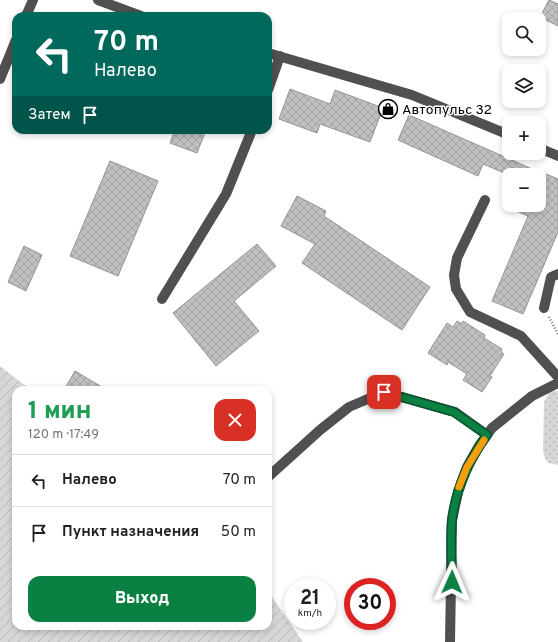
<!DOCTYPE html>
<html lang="ru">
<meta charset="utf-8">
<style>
:root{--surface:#fff;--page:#f6f6f6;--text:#202124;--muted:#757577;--line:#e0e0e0;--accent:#0b8043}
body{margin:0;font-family:Overpass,sans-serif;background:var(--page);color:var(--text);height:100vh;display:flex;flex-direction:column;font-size:15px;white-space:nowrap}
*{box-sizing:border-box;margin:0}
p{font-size:13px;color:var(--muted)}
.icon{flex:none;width:22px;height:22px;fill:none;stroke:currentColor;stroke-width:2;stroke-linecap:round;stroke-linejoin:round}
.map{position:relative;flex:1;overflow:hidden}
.sheet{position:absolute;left:12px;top:386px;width:260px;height:244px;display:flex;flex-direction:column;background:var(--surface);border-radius:12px;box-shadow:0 2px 6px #0003}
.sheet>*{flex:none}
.hud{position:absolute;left:12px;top:12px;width:260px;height:122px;border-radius:12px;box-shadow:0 2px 6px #0003;background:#00695c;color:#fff;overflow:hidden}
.controls{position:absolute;left:502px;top:12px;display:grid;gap:8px}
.controls a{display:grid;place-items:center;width:44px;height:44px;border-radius:8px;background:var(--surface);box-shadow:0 2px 6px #0003;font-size:20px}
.speed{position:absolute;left:284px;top:578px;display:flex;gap:8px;font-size:20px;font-weight:700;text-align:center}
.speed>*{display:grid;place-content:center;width:52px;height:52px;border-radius:50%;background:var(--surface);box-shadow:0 2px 6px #0003;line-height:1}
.speed small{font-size:10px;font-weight:400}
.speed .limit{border:6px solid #d22;background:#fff;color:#111}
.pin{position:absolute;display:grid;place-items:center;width:34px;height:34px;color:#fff;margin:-17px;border-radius:8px;box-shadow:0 2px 6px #0006}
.me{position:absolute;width:44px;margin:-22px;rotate:1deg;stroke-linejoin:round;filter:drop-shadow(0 0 3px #0008)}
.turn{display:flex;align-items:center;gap:14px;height:84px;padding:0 16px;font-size:18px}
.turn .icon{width:52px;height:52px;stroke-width:2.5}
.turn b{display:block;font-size:28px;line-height:34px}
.then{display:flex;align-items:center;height:38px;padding:0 16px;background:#0003;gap:8px;font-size:15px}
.round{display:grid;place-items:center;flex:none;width:42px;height:42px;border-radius:12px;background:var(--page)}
.headline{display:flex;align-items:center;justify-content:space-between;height:68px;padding:0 16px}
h1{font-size:24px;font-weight:800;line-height:30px;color:#1e9e55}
.primary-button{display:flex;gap:8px;margin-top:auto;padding:8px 16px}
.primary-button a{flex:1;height:46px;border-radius:12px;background:var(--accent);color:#fff;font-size:16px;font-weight:800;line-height:46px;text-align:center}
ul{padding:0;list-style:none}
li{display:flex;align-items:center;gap:12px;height:52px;padding:0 16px;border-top:1px solid var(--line)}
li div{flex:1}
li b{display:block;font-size:15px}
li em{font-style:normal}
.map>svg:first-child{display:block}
.grass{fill:url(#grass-dots)}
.garden{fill:url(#garden-furrows)}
.building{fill:url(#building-cross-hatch);stroke:#949494}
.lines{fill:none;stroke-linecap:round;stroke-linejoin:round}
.path{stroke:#727272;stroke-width:2.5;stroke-dasharray:1 2;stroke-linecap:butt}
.minor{stroke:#505050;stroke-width:10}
.route-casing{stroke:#07532c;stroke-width:10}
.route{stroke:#0b8043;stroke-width:7}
.slow{stroke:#f59e0b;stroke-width:7}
.labels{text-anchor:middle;stroke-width:3;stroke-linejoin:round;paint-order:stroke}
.poi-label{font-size:14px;fill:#000;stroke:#fff;text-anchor:start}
</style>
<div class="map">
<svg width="558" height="642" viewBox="0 0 558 642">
<defs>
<pattern id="grass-dots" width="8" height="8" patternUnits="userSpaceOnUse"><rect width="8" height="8" fill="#d7d7d7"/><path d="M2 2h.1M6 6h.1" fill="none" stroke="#b7b7b7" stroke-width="1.8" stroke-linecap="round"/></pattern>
<pattern id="garden-furrows" width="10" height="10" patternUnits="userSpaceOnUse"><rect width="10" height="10" fill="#d7d7d7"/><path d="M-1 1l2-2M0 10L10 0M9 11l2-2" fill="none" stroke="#b7b7b7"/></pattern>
<pattern id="building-cross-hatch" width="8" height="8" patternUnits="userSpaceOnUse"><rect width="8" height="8" fill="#c0c0c0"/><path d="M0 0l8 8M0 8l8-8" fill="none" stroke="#a3a3a3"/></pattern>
</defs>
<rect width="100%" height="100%" fill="#fff"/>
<path class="grass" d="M554,391H558V465L548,463L545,458L543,451L544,402L549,393Z"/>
<path class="garden" d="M0,366L31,390H16V626H268V591L303,642H0Z"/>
<path class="building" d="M549,0L558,4V26L540,17Z
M290,89L330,104L335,90L383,108L370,142L320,124L317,133L279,119Z
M409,115L521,164L545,175H509L483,164L478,176L398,140Z
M175,130H206L197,153L170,143Z
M110,161L158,181L118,276L70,256Z
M546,174L558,179V232L523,314L492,301L528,216L503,205H539V190Z
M297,196L326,211L324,216L430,287L402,330L302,263L315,244L281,226Z
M257,244L276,266L234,301L259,331L216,366L173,313Z
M24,246L42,255L26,291L8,282Z
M457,321L462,324L463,321L485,335L484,338L502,349L501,352L504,354L490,376L492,377L482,392L463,380L467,374L448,362L447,365L428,353L447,323L453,327Z
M75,371L107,390H64Z"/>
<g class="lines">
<path class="path" d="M549,317L558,334"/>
<path class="minor" d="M98,0L141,16
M26,16L33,0
M268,53L412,95L509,135
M0,79L16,40
M268,90L280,56
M539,148L558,156
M485,200L457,258L454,275L456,289L470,312L521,336L558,377
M162,299L226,194L252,130
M544,308L551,277L558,274
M268,477L320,430L349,407L384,392L455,412L487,435
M450,642L452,520L458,492L467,467L479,446L492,428L532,396L558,383"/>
</g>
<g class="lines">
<defs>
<path id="route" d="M384,392L454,412L487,435C469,460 456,488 452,520C450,539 452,562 452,582"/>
</defs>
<use href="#route" class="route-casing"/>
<use href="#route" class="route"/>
<path class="slow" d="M459,487L467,467L484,440"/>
</g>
<defs>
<symbol id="shop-ring" viewBox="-11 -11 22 22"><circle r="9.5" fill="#fff" stroke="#000" stroke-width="1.5"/><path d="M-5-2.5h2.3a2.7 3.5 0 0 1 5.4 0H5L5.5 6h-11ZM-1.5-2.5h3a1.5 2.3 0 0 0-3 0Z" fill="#000"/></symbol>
</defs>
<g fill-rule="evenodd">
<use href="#shop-ring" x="377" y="98" width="22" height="22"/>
</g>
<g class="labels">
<g class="poi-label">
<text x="402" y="114">Автопульс 32</text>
</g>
</g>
</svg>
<div class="controls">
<a><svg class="icon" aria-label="search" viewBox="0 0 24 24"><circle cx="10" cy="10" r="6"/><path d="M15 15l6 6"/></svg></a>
<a><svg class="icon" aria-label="layers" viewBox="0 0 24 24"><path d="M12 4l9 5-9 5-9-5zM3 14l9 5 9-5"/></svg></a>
<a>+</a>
<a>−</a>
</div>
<div class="speed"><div>21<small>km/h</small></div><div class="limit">30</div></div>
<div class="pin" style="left:384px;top:392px;background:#d93025"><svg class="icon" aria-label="arrive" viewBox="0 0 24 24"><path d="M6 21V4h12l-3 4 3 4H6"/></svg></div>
<svg class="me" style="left:452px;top:582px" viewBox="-20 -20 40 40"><path d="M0-17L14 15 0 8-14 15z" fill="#0b8043" stroke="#fff" stroke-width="4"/></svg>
<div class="hud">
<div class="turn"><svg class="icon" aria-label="left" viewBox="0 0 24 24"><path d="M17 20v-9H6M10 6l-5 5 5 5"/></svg><div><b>70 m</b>Налево</div></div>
<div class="then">Затем<svg class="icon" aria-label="arrive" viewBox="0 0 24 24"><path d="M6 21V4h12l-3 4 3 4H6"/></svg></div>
</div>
<section class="sheet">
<div class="headline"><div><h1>1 мин</h1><p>120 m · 17:49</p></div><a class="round" style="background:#d93025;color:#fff"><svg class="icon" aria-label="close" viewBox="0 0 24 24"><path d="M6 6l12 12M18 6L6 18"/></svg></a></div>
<ul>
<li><svg class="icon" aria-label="left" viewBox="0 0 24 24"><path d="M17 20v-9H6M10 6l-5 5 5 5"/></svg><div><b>Налево</b></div><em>70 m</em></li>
<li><svg class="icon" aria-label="arrive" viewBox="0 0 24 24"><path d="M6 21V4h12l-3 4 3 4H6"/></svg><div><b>Пункт назначения</b></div><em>50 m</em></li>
</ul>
<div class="primary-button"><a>Выход</a></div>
</section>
</div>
